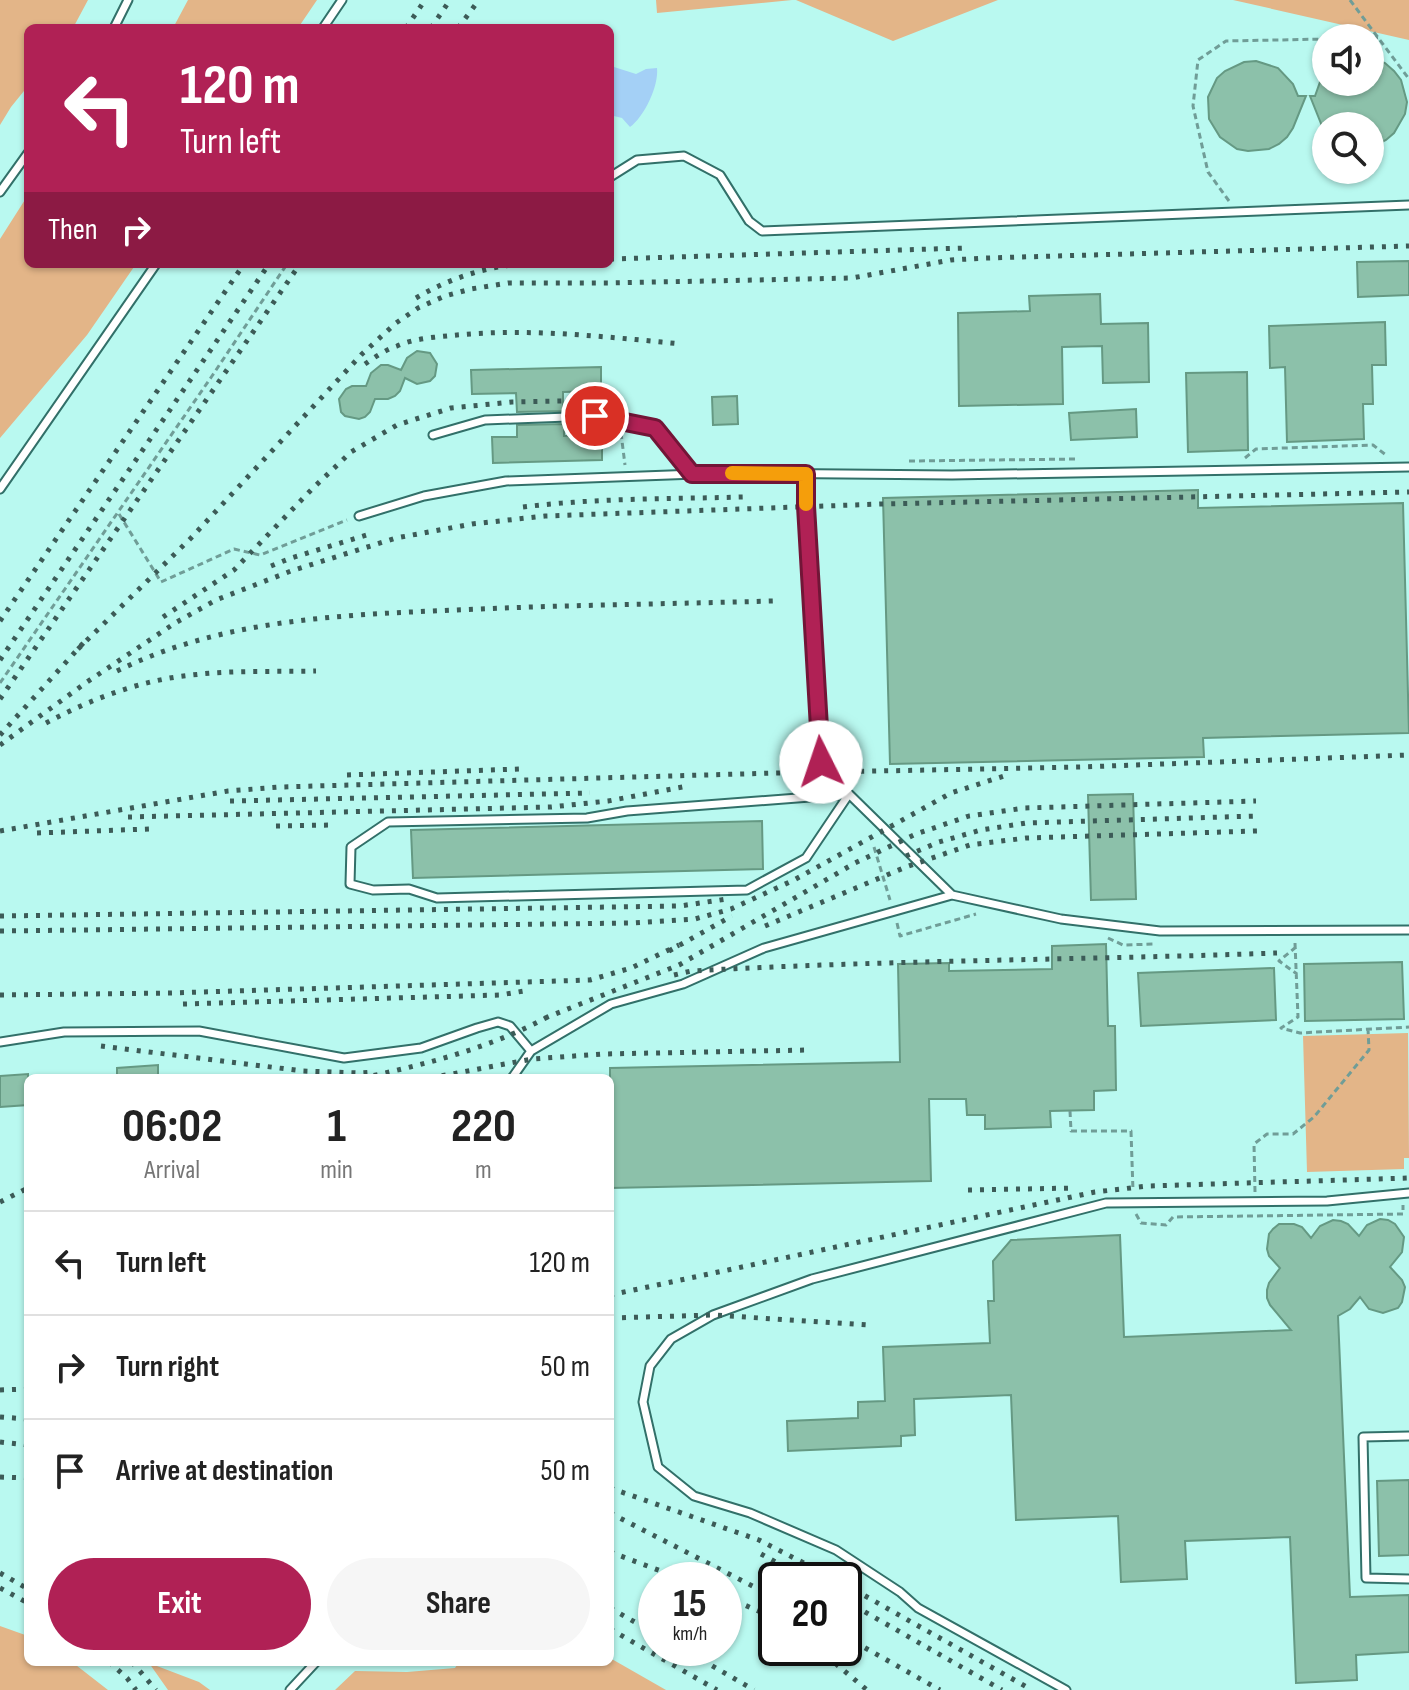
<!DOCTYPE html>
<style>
:root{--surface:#fff;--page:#f6f6f6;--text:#222;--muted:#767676;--line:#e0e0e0;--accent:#b02155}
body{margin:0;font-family:"Sofia Sans Condensed",sans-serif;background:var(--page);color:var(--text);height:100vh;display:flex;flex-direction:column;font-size:30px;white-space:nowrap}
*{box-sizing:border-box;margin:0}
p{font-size:26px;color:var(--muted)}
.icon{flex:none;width:44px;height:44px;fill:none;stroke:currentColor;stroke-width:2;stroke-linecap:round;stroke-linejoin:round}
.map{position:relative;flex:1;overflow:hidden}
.drawer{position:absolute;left:24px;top:1074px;width:590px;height:592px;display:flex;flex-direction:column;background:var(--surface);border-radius:12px;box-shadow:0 2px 6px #0004}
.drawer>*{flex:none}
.guide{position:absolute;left:24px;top:24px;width:590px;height:244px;border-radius:12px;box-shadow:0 2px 6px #0004;background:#b02155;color:#fff;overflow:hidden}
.tools{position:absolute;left:1312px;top:24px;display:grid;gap:16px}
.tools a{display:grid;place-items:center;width:72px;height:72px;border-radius:50%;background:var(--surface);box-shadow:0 2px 6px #0004;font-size:40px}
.speed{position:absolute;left:638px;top:1562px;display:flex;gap:16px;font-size:40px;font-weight:700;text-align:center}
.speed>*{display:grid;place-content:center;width:104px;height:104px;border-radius:50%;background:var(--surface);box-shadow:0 2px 6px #0004;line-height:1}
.speed small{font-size:20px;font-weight:400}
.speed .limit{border:4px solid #111;border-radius:12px;background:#fff;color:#111}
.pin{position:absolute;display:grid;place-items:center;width:68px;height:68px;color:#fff;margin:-34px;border:4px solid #fff;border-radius:50%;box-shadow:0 2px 8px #0007}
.me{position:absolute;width:88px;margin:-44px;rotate:356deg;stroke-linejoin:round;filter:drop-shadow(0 0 6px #0008)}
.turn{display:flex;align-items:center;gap:28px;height:168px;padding:0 24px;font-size:36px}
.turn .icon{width:104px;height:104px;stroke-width:2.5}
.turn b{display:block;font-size:56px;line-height:68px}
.then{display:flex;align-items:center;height:76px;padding:0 24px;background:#0003;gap:16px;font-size:30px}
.eta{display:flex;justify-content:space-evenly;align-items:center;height:136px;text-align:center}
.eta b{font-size:48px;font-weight:700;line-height:56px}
.cta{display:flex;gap:16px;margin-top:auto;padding:16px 24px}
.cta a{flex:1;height:92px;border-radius:48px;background:var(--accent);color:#fff;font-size:32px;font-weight:700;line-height:92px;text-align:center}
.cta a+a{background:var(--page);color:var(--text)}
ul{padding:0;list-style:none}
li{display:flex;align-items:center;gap:24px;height:104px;padding:0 24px;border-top:2px solid var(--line)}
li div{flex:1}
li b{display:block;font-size:30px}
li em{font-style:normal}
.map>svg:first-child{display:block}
.green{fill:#e3b588}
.water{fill:#a4d0f6}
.building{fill:#8cc1aa;stroke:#659983;stroke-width:2}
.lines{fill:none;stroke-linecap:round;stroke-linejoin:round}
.service-casing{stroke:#327069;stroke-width:11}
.path{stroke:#709d97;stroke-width:3;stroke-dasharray:6 4;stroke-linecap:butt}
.service{stroke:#fff;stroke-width:7}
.rail{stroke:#3c5b57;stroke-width:5;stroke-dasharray:4 8;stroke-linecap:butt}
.route-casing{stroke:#721537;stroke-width:20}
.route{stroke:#b02155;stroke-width:14}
.slow{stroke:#f59e0b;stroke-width:14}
</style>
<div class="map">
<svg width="1409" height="1690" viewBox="0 0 1409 1690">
<rect width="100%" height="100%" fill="#b9f9f0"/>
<path class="green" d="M0,0H88L73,28H28V86L11,107L0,125Z
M188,0H317L298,28H173Z
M656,0H792L657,13Z
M796,0H998L893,41Z
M1233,0H1409V40Z
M28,195V264H136L87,335L0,438V239Z
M1408,1033L1409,1158H1404V1169L1307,1172L1303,1036Z
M0,1626L28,1636V1662H72L108,1690H0Z
M610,1658L666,1690H335L355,1671L407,1672L455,1668L459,1662H610Z
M149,1663L199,1682L210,1690H168Z"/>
<path class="water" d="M610,59L614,67L636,74L646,69L657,68C659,86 644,117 630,127L622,118L610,115Z"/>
<path class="building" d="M1370,57L1385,63L1394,71L1401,80L1407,102L1405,114L1394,133L1386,140L1370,148V126H1322L1310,96H1315L1320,82H1370Z
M1256,61L1278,68L1293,84L1298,96H1306L1293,128L1287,137L1279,144L1269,149L1248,151L1237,149L1220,137L1209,119L1208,97L1217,78L1225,71L1244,62Z
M1409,261V295L1358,297L1357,262Z
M1100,294L1101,324L1148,323L1149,382L1103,383L1102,346L1062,347L1063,404L959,406L958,313L1030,311L1029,296Z
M1385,322L1386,365H1372L1373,404H1363L1364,439L1287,442L1285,367L1270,368L1269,326Z
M417,351L430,353L437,364L435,376L430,381L417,384L405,378L400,391L395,396L388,399H375L370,412L365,417L359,419L345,416L341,412L339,399L346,389L352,386H366L371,373L381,365H388L401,370L407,358Z
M601,367V391L563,392V411L517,412L516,393L472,394L471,370Z
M1247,372L1248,450L1188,452L1186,373Z
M737,396L738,424L713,425L712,397Z
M1136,409L1137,437L1071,440L1069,413Z
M564,424V436L602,434V460L493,463L492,437H517V425Z
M1198,490V508L1403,503L1409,733L1203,738L1204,757L890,764L883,498Z
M1133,794L1136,899L1091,900L1088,795Z
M762,821L763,869L413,878L411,830Z
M1106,944L1108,1026H1115L1116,1090L1094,1091V1110L1050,1111L1051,1127L985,1129V1115H967L966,1099H929L931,1181L610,1188V1068L900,1062L898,964L949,963V971L1052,969V946Z
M1402,962L1404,1019L1305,1021L1304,964Z
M1274,968L1276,1020L1141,1026L1138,973Z
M158,1065V1078H117V1068Z
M28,1074V1105L0,1107V1076Z
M1380,1219L1388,1220L1395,1224L1404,1237L1402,1252L1390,1267L1402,1280L1405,1287L1402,1302L1398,1308L1383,1313L1369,1309L1360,1297L1350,1309L1338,1316L1350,1597L1409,1595V1652L1356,1655L1357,1680L1296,1683L1290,1537L1185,1541L1187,1579L1121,1582L1118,1516L1016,1520L1011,1395L914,1399L915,1435L901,1436V1446L788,1451L787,1421L858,1418V1402L885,1401L883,1347L990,1343L988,1301H994L993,1261L1011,1240L1120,1235L1124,1337L1291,1330L1270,1305L1267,1298V1290L1269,1283L1280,1268L1269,1256L1267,1249L1269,1234L1273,1229L1279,1224H1294L1302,1227L1311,1238L1320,1226L1333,1220L1341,1221L1348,1224L1359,1236L1367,1225Z
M1409,1480V1555L1379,1556L1377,1481Z"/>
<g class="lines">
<defs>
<path id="service" d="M114,28L128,0
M323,28L342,0
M610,177L637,160L684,156L720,175L749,221L762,231L1409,205
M0,192L28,153
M433,435L485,420L595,416L655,428L692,474
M806,474V506L821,762L849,794L952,895L1061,919L1160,931L1409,930
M0,489L156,264
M359,516L424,496L506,481L723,473L952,475L1409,467
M849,794L806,858L747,890L437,898L409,889L373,890L350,884L351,847L388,822L587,818L627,811Z
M0,1042L64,1032L199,1031L344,1058L421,1048L477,1028L498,1022L510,1026L531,1051
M512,1078L531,1051L611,1004L683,984L764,948L952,895
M1409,1436L1363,1437L1366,1578L1409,1579
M290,1690L316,1662
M1066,1690L918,1608L900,1592L836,1550L750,1513L694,1496L658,1467L643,1402L650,1366L671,1339L713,1315L812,1279L1106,1203L1327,1201L1409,1193"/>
</defs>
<use href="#service" class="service-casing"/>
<path class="path" d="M1350,0L1409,79
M1229,201L1208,172L1193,106L1198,60L1226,41L1378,38
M616,394L618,410
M621,433L625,465
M1245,458L1256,449L1373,445L1386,455
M909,461L1078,459
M119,514L161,582L234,549L260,555L347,520
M0,683L212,376L287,264
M874,847L890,900
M897,923L900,936L976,914
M1108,938L1123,945L1155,944
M1295,943L1298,1017L1281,1028L1300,1033L1409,1027
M1296,947L1279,961L1297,974
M1070,1111L1071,1131H1131L1133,1191
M1255,1192L1254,1144L1267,1134H1293L1314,1117L1369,1050L1368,1029
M1136,1214L1141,1223L1166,1225L1173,1217L1403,1214V1205"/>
<use href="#service" class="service"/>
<path class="rail" d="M406,28L425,0
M431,28L450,0
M458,28L479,0
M610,259L966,248
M416,298C448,279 482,268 519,264
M365,364C375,357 385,350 397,346C415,338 437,337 457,335C532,328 607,337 682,344
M523,507C596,498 670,499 743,497
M271,566L291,558L370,534
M163,617L234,570L313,488L351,452L397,425L451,408L512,402L612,400
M0,621L244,264
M78,649L191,538L362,354L396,323L418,308L445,296L471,289L508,283H609L852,278L951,260L986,258L1409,246
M0,660L269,264
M117,671C223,619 340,615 456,610C562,605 667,604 773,601
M0,699L300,264
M46,723C91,699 141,680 192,675C233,670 275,672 316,671
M0,735L86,640
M0,745L87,682L175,623L216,600L291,571L396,538L472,524L545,516L881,504L1409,492
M347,775L519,769
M230,801L590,793
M128,817L551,807L608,801L688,786
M276,826L332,825
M0,831L228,791L280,787L776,773L1081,767L1409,755
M37,833L149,829
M906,856L939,842L981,830L1026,823L1257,816
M0,916L680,906L727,899
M765,926L906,867L970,845L1026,838L1257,831
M0,931L630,923L695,919L731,909L794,880L951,793L1007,775
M669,951L732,916
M674,975L691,971C886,960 1082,960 1277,953
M0,995L171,993L590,980L631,968L679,945
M183,1004L500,995L530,990
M545,1018L679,965L855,863L916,834L969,816L1025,808L1256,801
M101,1046L303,1071L360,1073L375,1072
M362,1078C428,1064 494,1047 553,1014
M430,1078L532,1059L602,1054L809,1050
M968,1190L1076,1188
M0,1202L28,1188
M610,1295L1095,1192L1148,1186L1409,1178
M610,1318L713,1315L869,1325
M0,1390L28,1389
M0,1417L28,1419
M0,1442L28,1445
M0,1477L28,1478
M610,1488L759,1540L837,1580
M610,1513L776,1598
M610,1552L685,1580
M761,1554L808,1580
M0,1573L28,1589
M844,1584L1032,1690
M0,1588L28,1603
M724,1596L763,1613L776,1621
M844,1600L1002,1690
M610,1608L656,1634
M610,1629L717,1690
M844,1636L940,1690
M681,1648L754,1690
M817,1648L867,1690
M109,1662L127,1678L136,1690
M132,1662L156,1690"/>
</g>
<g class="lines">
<defs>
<path id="route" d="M595,416L655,428L692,474H806V506L821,762"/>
</defs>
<use href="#route" class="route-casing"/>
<use href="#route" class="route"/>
<path class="slow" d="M732,473L806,474V504"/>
</g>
</svg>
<div class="tools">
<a><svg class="icon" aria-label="sound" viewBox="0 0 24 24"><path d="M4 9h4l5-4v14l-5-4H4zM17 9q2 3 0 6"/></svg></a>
<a><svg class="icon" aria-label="search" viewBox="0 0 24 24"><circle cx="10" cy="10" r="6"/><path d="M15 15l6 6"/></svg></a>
</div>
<div class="speed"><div>15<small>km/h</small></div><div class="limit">20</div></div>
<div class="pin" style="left:595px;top:416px;background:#d93025"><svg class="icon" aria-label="arrive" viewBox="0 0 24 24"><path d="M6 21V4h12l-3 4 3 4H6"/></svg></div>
<svg class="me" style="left:821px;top:762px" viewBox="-20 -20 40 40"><circle r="19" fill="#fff"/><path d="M0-13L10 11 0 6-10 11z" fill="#b02155"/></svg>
<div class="guide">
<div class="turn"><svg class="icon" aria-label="left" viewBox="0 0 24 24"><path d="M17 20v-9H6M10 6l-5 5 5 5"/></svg><div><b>120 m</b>Turn left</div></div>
<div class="then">Then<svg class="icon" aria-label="right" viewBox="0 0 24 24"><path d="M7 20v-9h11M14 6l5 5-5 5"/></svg></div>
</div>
<section class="drawer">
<div class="eta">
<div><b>06:02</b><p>Arrival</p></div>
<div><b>1</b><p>min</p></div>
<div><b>220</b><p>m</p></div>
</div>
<ul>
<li><svg class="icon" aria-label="left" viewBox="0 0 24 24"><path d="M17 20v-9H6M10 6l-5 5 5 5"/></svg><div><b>Turn left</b></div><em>120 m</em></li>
<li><svg class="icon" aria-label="right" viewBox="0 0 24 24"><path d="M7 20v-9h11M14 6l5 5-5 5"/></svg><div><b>Turn right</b></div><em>50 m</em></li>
<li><svg class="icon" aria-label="arrive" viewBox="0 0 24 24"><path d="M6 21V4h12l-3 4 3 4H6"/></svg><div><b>Arrive at destination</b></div><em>50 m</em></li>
</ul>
<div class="cta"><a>Exit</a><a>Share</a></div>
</section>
</div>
